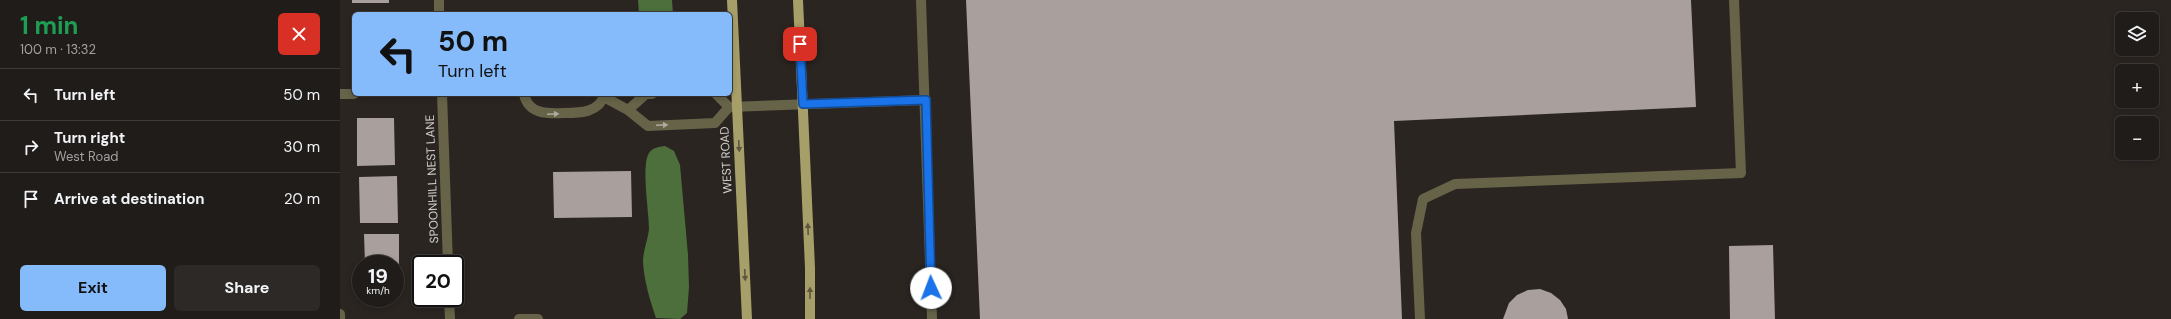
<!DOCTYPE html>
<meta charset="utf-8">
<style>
:root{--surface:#201c19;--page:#2d2926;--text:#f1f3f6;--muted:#a2a1a2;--line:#3d3a38;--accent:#86bbfb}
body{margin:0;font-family:"DM Sans",sans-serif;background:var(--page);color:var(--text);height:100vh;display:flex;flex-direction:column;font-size:15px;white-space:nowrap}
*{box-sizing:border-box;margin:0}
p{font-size:13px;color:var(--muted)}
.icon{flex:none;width:22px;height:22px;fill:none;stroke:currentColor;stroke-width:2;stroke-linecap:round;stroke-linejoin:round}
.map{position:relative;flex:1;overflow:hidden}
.panel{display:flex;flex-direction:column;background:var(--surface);width:340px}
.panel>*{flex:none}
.top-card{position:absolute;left:12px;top:12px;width:380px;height:84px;border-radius:6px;box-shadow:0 2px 6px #0003,0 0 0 1px var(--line);background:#86bbfb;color:#111;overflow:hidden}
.controls{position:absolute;left:1775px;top:12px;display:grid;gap:8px}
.controls a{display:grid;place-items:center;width:44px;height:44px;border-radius:6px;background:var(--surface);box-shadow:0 2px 6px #0003,0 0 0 1px var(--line);font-size:20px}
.speed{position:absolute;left:12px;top:255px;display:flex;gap:8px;font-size:20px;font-weight:700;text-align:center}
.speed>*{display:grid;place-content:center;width:52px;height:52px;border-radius:50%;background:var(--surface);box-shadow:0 2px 6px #0003,0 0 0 1px var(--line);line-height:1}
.speed small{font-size:10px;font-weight:400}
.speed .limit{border:2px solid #111;border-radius:6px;background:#fff;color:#111}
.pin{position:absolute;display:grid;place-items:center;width:34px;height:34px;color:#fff;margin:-17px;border-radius:8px;box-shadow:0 2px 6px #0006}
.me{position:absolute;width:44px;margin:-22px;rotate:358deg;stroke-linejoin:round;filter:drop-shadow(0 0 3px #0008)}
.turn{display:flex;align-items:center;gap:14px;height:84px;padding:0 20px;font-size:18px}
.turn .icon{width:52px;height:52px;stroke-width:2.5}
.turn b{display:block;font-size:28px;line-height:34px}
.round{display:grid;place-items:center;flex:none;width:42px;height:42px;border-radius:6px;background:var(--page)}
.head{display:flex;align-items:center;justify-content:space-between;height:68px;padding:0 20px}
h1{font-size:24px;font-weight:700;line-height:30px;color:#1e9e55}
.action{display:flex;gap:8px;margin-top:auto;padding:8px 20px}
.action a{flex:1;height:46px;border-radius:6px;background:var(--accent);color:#111;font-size:16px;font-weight:700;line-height:46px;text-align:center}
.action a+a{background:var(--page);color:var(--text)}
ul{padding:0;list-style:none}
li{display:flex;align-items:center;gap:12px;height:52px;padding:0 20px;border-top:1px solid var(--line)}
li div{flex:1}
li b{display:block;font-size:15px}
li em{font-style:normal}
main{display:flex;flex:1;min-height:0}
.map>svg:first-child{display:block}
.water{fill:#4d6f3c}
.building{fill:#a9a09e}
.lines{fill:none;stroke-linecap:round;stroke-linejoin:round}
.minor{stroke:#666349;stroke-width:10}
.major{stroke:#a79f69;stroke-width:10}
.oneway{fill:#aeaa9f}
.oneway2{fill:#5c563e}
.route-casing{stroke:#114b97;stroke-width:10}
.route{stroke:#1a73e8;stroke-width:7}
.labels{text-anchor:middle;stroke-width:4;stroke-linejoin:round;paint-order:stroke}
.street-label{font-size:12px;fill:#d4d0cd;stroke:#2a2521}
</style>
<main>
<section class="panel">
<div class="head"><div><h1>1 min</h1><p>100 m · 13:32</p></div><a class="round" style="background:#d93025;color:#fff"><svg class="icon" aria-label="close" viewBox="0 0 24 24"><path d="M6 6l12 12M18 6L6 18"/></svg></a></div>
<ul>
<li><svg class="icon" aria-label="left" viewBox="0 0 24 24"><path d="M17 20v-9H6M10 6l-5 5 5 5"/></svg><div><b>Turn left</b></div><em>50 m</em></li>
<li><svg class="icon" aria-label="right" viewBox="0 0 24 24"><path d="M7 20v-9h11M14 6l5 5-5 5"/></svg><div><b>Turn right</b><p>West Road</p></div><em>30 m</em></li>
<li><svg class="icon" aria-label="arrive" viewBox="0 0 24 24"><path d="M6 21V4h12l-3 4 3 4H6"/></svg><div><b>Arrive at destination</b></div><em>20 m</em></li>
</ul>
<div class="action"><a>Exit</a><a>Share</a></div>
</section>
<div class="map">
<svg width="1831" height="319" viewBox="0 0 1831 319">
<rect width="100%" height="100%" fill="#2a2521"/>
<path class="water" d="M298,0H332L333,14H299Z
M325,146L334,151L340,165L348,255L349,287L347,313L340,319L316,318C310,300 304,281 303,262C303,250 308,240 309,229C309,212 301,165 309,153C313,147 319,147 325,146Z"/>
<path class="building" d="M12,0H49V3H12Z
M626,0H1351L1356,107L1054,121L1062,319H640Z
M17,118H54L55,165L17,166Z
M291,171L292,217L214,218L213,172Z
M57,176L58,223H20L19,177Z
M24,234H59V287H55V264H25Z
M1433,245L1435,319H1390L1389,246Z
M1200,289L1211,293L1220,300L1226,309L1228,319H1163L1169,303L1177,295L1188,290Z"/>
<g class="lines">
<path class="minor" d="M99,0V14
M581,0L592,319
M0,94H14
M102,94L108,264
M184,94C188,114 207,114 224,113C240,113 259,113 265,94
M376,94L389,107
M264,97L288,110L308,126L375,123L389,107
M389,107L586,100
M288,110L306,94H312
M109,298L110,319
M0,314V319
M179,319H198
M1080,319L1076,233L1083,199L1115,184L1401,173L1394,0"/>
<path class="major" d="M392,0L407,319
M458,0L470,268V319"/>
</g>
<defs><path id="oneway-solid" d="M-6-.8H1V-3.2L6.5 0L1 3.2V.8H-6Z"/></defs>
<g class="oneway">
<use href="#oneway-solid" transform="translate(213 114) rotate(-2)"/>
<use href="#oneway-solid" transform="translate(322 125) rotate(-2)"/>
</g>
<g class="oneway2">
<use href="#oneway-solid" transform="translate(399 146) rotate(87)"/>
<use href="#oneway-solid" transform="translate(468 229) rotate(-92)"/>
<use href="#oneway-solid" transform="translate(405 275) rotate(87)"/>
<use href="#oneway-solid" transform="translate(470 293) rotate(-90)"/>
</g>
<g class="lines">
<defs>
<path id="route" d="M460,44L463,104L586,100L591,288"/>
</defs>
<use href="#route" class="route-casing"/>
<use href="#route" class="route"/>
</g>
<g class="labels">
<g class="street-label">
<text transform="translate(386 160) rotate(-93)" y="4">WEST ROAD</text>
<text transform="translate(92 179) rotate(-92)" y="4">SPOONHILL NEST LANE</text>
</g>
</g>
</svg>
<div class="controls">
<a><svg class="icon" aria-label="layers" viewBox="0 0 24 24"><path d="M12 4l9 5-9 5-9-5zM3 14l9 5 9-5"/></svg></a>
<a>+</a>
<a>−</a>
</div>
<div class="speed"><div>19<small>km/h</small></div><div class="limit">20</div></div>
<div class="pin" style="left:460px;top:44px;background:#d93025"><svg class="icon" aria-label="arrive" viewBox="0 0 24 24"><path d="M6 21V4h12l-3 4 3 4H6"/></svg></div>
<svg class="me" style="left:591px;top:288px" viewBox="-20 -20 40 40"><circle r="19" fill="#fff"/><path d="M0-13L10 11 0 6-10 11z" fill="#1a73e8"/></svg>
<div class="top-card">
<div class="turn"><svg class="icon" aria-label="left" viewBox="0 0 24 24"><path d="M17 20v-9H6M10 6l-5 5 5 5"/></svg><div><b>50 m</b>Turn left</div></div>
</div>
</div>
</main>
